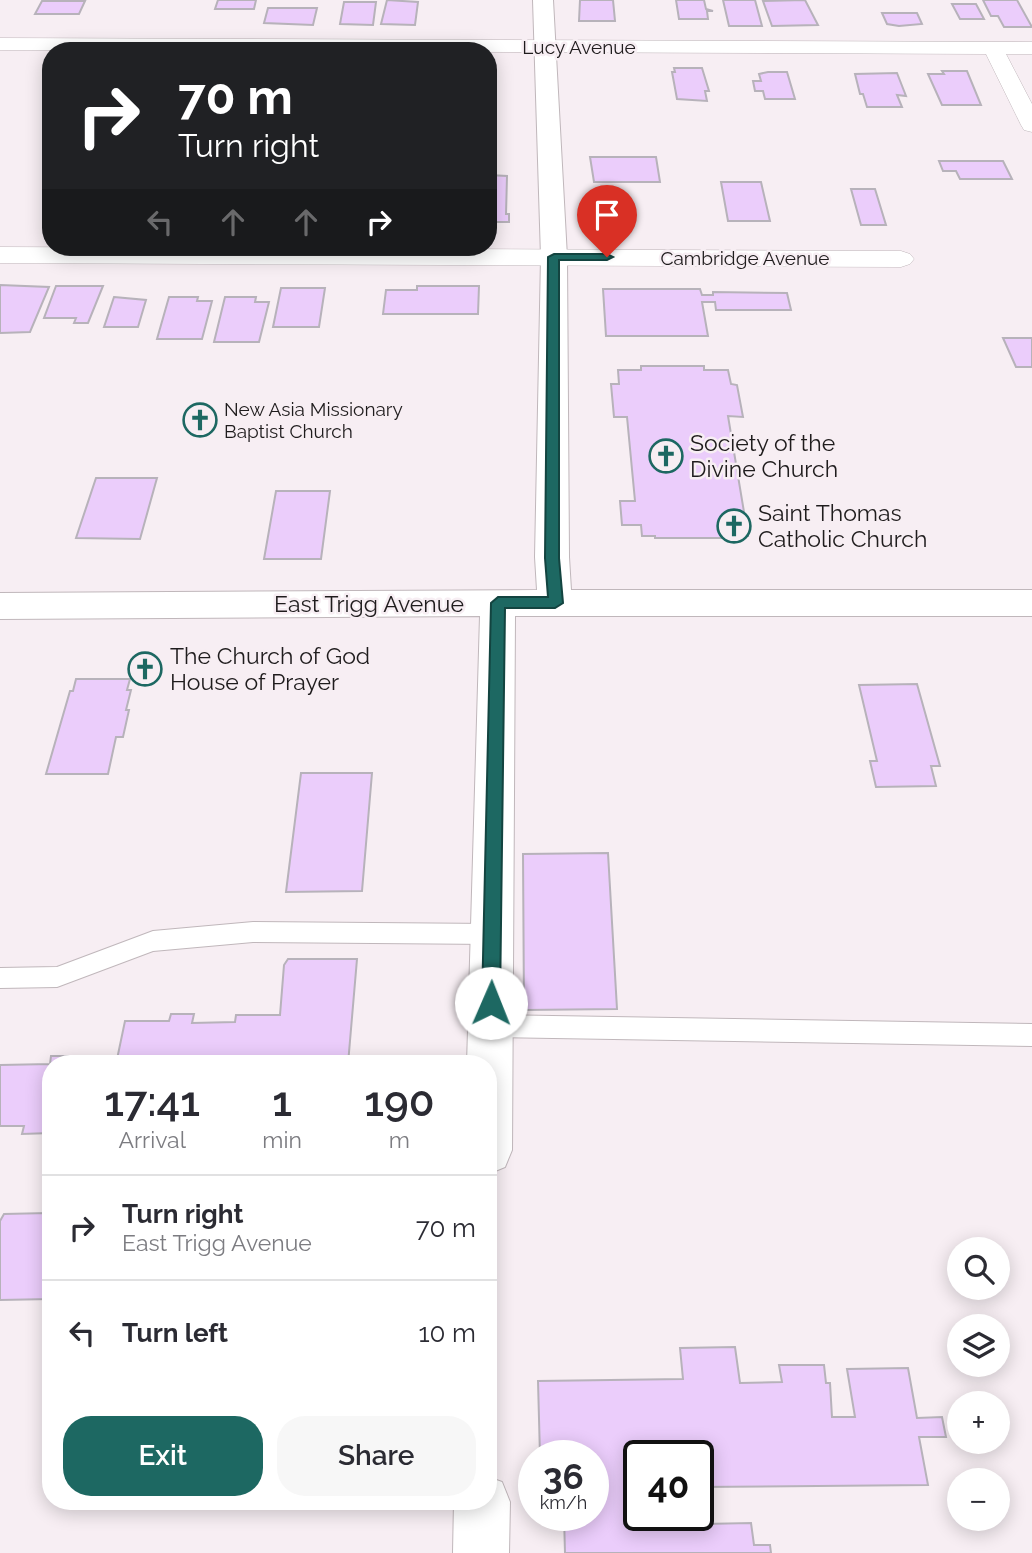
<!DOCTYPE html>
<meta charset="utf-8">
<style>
:root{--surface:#fff;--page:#f7f7f7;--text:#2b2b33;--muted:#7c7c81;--line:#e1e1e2;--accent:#1d6862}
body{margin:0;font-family:Raleway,sans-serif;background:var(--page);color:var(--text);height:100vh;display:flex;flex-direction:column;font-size:26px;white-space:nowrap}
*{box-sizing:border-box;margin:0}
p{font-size:23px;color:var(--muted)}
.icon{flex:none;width:38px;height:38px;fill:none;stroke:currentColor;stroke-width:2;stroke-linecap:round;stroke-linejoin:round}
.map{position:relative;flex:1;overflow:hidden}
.drawer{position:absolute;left:42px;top:1055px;width:455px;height:455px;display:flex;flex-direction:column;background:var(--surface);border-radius:28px;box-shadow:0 4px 18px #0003}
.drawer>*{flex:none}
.top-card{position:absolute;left:42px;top:42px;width:455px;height:214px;border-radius:28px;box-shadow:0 4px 18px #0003;background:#202124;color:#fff;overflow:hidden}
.buttons{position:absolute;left:947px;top:1237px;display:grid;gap:14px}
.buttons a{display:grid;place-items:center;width:63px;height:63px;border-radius:50%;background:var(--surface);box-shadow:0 4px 18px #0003;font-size:35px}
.speed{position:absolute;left:518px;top:1440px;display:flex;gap:14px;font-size:35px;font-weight:700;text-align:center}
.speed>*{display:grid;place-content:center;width:91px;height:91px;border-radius:50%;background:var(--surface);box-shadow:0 4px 18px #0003;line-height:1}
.speed small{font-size:18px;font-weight:400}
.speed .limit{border:4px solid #111;border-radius:10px;background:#fff;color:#111}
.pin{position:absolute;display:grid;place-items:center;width:60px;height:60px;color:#fff;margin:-72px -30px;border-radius:50% 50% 50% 0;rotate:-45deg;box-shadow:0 0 7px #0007}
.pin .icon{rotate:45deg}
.me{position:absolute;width:77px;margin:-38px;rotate:1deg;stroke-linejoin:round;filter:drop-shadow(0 0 5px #0008)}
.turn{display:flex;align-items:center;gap:24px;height:147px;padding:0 21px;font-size:32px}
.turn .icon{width:91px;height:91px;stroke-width:2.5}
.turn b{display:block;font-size:49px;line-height:60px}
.lanes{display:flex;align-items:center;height:66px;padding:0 21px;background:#0003;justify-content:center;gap:35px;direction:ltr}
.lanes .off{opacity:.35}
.eta{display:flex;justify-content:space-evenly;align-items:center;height:119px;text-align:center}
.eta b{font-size:42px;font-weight:600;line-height:49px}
.button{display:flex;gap:14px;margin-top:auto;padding:14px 21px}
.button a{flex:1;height:80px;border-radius:28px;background:var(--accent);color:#fff;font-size:28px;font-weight:600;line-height:80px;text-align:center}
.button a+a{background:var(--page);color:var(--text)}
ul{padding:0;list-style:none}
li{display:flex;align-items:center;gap:21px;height:105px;padding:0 21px;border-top:2px solid var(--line)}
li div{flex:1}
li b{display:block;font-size:26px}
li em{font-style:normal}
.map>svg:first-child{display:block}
.building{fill:#ebcdfb;stroke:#b7b2ba;stroke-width:2}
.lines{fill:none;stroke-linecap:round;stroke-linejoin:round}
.lane-casing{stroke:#c0b7bb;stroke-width:2}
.street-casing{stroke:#c0b7bb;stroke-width:1}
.secondary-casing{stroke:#c0b7bb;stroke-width:2}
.lane{fill:#fff;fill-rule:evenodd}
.street{fill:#fff;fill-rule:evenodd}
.secondary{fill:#fff;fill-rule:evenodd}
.route{fill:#1d6862;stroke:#134440;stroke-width:2}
.labels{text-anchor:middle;stroke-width:5;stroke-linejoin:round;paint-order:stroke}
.far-street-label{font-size:19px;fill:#1f1c1d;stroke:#f7eef3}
.far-poi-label{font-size:19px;fill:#1f1c1d;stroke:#f7eef3;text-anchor:start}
.poi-label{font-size:23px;fill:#1f1c1d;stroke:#f7eef3;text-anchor:start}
.street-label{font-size:23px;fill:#1f1c1d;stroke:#f7eef3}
</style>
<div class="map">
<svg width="1032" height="1553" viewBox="0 0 1032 1553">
<rect width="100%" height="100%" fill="#f7eef3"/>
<path class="building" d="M218,0H256L254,9H215Z
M387,0L418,2L415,25L381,24Z
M580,0H613L615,21H579Z
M676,0H704L706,9L713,11H707L708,19H679Z
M723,0H755L762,26H729Z
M805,0L818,25L772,26L763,1Z
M983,0H1017L1032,27H1004L998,16H991Z
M42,1H85L79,14H35Z
M344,2H376L373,25L340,24Z
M952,4H976L984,19H960Z
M268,8H317L313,25L264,23Z
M882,13H917L922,24L899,26L887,24Z
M674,68H702L709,91H705L707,101L677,99L672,72H675Z
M942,71H967L981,105H942L928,74H944Z
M768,72H787L795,99H765L763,91H755L753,81H761L759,74Z
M897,73L906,96L897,95L902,107H867L863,94H860L855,74Z
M590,157H656L660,182H594Z
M939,161H1003L1012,179H960L956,171H943Z
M488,175L507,176L506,214H509V222H488Z
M721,182H761L770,221H728Z
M851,189H875L886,225H861Z
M0,285L49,287L30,332L0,333Z
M56,286H103L88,323H74L76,318H44Z
M417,286H479L478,314H383L386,290H417Z
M281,288H325L319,327H273Z
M603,289H700L702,295H713V292L787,293L791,310H716L715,302H702L708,336H606Z
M114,297L146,300L138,327H104Z
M169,297H198L197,301H212L202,339H157Z
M225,297H256L255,302H269L259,342H214Z
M1003,338H1032V367H1016Z
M641,366H704V370H728L731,384L737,385L743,417L728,416L748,536H726L727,538H655V536H642L641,525H622L620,501H635L627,417H614L611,384H619L618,370H641Z
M96,478H157L140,539L76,538Z
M276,491H330L321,559H264Z
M76,679H130L127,690H131L126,710H129L123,737H116L108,774H46L70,691H73Z
M917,684L940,766H931L936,786L876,787L870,761H877L859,685Z
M301,773H372L362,891L286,892Z
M608,853L617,1009L524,1010L523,854Z
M288,959H357L348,1064H116L125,1021H169L171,1014H194L192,1023L235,1022L236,1015H280L284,965Z
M51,1056H76L74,1064H51V1133L22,1134L24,1126H0V1065L50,1064Z
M48,1213L47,1220H51V1299L0,1300V1221L4,1214Z
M735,1347L740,1383L782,1382L779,1365H824L826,1383H830L832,1417H855L847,1369L908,1368L917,1418L942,1417L946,1437H919L928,1485L698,1487V1456H639V1516H653V1525L751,1523L754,1545H770L771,1553H565L564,1516H593V1456H540L538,1381L683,1379L680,1348Z"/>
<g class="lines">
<defs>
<path id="lane" d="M253,922L492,924L499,927L503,934L499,941L492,944L253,942L153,951L57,987L0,988V968L57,967L153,931Z
M491,1015L1032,1024V1046L491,1037L483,1034L480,1026L483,1018Z"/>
<path id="street" d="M0,38L1032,42V54H1006L1032,104V132L1024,130L1021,125L986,54L0,50Z
M0,247L901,251L910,254L914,259L910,264L901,267L0,263Z"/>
<path id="secondary" d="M533,0H553L567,257L569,557L571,590H1032V616H515L512,1150L505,1167L488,1174V1064H467L480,616L0,619V593L537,590L535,557L541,257Z
M488,1477L502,1482L510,1502L509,1553H453L454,1502H488Z"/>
</defs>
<use href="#lane" class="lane-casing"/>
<use href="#street" class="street-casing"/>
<use href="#secondary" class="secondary-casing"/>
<use href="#lane" class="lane"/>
<use href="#street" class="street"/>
<use href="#secondary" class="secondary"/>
</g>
<path class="route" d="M554,254H607L613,257L607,260H559V558L563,603L555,608H505L500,1003L497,1010L491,1012L485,1010L482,1003L491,603L498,597H548L545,558L548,257Z"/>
<defs>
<symbol id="church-ring" viewBox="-11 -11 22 22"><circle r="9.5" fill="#f7eef3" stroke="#1d6862" stroke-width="1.5"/><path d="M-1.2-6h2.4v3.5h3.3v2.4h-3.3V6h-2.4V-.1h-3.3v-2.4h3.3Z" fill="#1d6862"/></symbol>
</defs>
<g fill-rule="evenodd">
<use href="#church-ring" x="181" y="401" width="38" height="38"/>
<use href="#church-ring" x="647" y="437" width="38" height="38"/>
<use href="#church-ring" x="715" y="507" width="38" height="38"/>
<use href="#church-ring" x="126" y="650" width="38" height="38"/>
</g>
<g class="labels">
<g class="far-street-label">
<text x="579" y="54">Lucy Avenue</text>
<text x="745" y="265">Cambridge Avenue</text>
</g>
<g class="far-poi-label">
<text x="224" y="416">New Asia Missionary<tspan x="224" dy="22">Baptist Church</tspan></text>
</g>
<g class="poi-label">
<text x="690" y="451">Society of the<tspan x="690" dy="26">Divine Church</tspan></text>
<text x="758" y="521">Saint Thomas<tspan x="758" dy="26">Catholic Church</tspan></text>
<text x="170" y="664">The Church of God<tspan x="170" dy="26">House of Prayer</tspan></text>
</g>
<g class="street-label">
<text x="369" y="612">East Trigg Avenue</text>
</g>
</g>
</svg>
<div class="buttons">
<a><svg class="icon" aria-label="search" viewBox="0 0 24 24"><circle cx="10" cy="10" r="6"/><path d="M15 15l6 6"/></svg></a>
<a><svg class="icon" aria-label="layers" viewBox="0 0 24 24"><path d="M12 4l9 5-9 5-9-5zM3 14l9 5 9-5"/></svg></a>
<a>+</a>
<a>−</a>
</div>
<div class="speed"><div>36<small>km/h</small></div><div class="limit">40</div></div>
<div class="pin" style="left:607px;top:257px;background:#d93025"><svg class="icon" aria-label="arrive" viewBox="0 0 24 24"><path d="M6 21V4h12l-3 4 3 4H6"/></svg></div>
<svg class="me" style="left:491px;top:1003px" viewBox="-20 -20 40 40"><circle r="19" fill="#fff"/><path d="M0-13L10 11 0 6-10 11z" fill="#1d6862"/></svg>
<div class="top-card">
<div class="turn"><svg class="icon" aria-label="right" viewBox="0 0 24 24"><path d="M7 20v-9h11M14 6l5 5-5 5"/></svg><div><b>70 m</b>Turn right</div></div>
<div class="lanes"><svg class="icon off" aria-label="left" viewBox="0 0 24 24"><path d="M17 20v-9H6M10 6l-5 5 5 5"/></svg><svg class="icon off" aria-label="ahead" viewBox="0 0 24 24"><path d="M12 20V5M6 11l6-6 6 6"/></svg><svg class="icon off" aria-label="ahead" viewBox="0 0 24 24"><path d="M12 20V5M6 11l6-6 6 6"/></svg><svg class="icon" aria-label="right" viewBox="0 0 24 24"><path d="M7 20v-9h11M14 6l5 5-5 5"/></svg></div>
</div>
<section class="drawer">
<div class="eta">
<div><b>17:41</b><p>Arrival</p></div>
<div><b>1</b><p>min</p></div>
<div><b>190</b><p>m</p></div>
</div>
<ul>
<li><svg class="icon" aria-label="right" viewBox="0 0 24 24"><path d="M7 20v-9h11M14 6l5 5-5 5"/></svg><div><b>Turn right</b><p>East Trigg Avenue</p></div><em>70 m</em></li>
<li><svg class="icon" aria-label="left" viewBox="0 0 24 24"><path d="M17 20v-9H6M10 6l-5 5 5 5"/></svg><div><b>Turn left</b></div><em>10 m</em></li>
</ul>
<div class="button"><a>Exit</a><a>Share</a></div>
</section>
</div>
